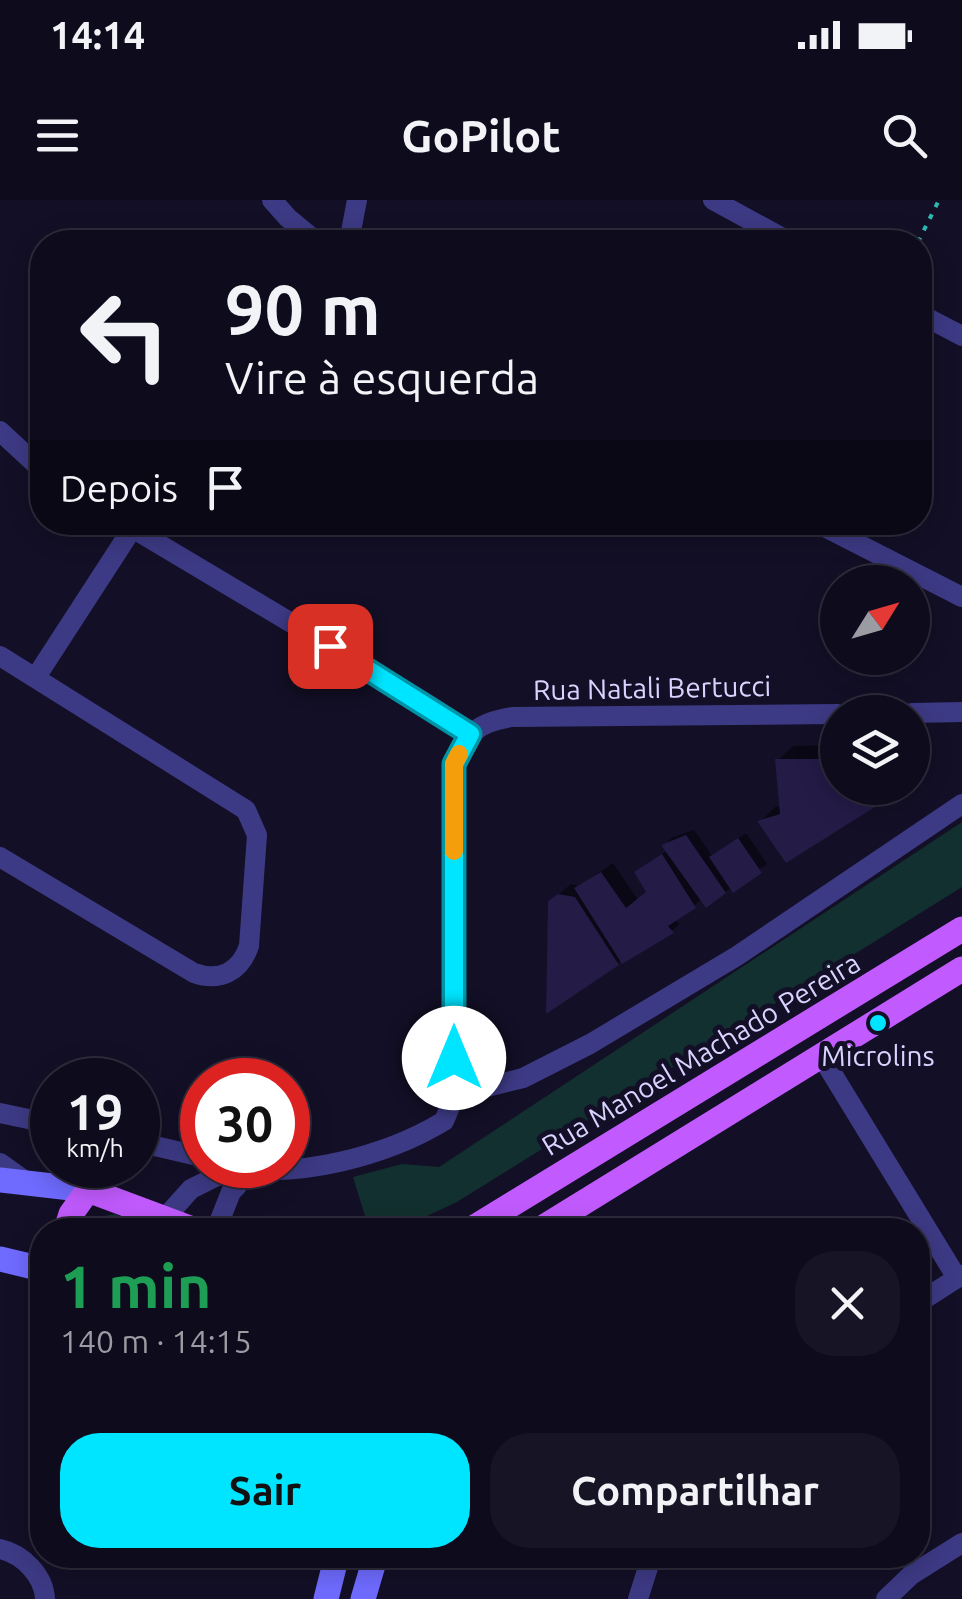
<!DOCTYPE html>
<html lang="pt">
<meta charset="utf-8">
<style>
:root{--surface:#0e0b1c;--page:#171425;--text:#f1f3f6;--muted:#9b9ba3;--line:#2e2b3b;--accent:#00e5ff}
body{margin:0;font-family:Ubuntu,sans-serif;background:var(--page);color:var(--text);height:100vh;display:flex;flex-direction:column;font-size:38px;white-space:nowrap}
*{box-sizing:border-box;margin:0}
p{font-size:32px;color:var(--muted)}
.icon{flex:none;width:55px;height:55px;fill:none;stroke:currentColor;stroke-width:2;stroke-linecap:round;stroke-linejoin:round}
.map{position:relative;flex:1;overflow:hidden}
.sheet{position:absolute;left:30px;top:1018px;width:900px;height:350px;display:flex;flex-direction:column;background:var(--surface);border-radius:40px;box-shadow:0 5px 25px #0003,0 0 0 2px var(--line)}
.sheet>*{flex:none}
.top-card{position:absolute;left:30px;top:30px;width:902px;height:305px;border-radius:40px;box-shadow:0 5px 25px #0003,0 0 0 2px var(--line);background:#0e0b1c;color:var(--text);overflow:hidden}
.needle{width:65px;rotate:53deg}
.buttons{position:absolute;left:820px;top:365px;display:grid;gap:20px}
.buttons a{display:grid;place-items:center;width:110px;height:110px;border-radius:50%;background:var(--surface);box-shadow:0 5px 25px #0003,0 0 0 2px var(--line);font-size:50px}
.speed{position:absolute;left:30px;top:858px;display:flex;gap:20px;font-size:50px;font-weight:700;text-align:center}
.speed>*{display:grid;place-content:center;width:130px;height:130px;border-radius:50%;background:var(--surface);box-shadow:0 5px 25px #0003,0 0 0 2px var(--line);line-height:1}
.speed small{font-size:25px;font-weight:400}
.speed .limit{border:15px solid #d22;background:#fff;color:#111}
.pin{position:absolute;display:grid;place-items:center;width:85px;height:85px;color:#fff;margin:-42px;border-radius:20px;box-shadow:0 5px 15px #0006}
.me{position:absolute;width:110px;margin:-55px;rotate:0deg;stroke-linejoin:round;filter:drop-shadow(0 0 8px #0008)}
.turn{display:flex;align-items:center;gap:35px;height:210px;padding:0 30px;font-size:45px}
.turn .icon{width:130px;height:130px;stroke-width:2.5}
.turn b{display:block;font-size:70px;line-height:85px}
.then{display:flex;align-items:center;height:95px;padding:0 30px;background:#0003;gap:20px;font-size:38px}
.round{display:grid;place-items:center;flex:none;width:105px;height:105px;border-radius:40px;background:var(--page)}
.head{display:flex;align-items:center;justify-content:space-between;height:170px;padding:0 30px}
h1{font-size:60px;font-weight:700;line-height:75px;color:#1e9e55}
.action{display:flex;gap:20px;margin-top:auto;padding:20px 30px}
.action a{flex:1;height:115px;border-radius:40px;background:var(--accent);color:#111;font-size:40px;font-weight:700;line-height:115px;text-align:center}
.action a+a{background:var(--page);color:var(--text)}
.status{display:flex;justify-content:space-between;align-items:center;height:70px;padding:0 50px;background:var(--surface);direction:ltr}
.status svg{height:28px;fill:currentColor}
header{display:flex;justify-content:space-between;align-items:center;height:130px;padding:0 30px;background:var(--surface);font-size:45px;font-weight:700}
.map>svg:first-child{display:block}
.green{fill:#12302f}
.shadow{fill:#0007}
.building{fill:#241b47}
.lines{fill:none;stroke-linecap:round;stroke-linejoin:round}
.path{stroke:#2fb8b0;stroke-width:4;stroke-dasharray:5 8;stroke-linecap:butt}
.lane{stroke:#3d3a85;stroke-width:10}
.street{stroke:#3d3a85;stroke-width:20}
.secondary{stroke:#6f6bff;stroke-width:25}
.primary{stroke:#c25bff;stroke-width:25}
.route-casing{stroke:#0095a6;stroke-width:25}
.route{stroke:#00e5ff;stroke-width:18}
.slow{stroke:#f59e0b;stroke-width:18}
.poi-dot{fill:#00e5ff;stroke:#130f26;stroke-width:4}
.labels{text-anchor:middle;stroke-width:10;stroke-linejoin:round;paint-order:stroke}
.street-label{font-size:28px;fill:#d9d4ff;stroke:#130f26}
.poi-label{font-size:28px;fill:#d9d4ff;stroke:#130f26}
</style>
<div class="status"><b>14:14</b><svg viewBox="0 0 49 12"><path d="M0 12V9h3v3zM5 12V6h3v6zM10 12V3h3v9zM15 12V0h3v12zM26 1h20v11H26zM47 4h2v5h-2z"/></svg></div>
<header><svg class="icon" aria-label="menu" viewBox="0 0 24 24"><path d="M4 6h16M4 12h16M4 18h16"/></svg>GoPilot<svg class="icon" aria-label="search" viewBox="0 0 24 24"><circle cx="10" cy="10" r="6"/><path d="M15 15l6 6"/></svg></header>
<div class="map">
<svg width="962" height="1399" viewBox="0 0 962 1399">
<rect width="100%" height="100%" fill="#130f26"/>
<path class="green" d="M962,622V687L457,1002L397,1030L368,1026L353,977L402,964L439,967Z
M115,1014L155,1030H84L88,1019Z"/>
<path class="shadow" d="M912,544L919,552L921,563L912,579Z
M838,545V588H904L787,660L761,621L775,607L782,605L778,560L793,546Z
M694,630L713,657L746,633L767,664L725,692L702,699L675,719L679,724L672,731L617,763L550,702L571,684L580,686L613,663L638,700L649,691L637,672L668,650L665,645L671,638Z"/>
<path class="building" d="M775,559H838V588H905L786,663L757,621L780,614Z
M686,635L726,693L706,708L661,645Z
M738,638L762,673L733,693L709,657Z
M662,654L696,708L668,726L674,733L622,764L574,688L601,672L626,708L646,692L634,672Z
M558,694L575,697L619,765L546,814L548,701Z"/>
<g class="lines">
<path class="path" d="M918,42L939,0"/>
<path class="lane" d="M613,1355L648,1365"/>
<path class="street" d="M272,0L288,18L317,42
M713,0L790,42
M349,42L357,0
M920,114L962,136
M0,231L42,270
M122,322L429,505L471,533
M815,322L962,397
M0,456L246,610L257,635L249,746C240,772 220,782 194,773L0,657
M36,477L132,329
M912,513L962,512
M822,857L957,1078
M455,895L523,878L590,844L737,756L962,604
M0,913L52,924
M138,942L202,957
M0,963L28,983
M230,965C295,981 388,955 444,921L455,895L454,563C471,532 475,523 512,517L838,514
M164,1019L191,989L235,967
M216,1030L231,992L237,986L235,967
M918,1103L962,1075
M0,1349C23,1354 44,1376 45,1399
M638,1399L652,1355
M886,1399L911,1375L962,1343"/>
<path class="secondary" d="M0,980L88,990
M0,1059L42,1069
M326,1399L337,1355
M363,1399L376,1355"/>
<path class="primary" d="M66,1030L71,1014L88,990L195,1030
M470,1030L962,729
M539,1030L962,769"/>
</g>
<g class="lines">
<defs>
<path id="route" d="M330,446L470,534L454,564V858"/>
</defs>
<use href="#route" class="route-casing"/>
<use href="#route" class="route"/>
<path class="slow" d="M454,651V564L459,554"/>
</g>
<circle class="poi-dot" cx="878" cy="823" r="10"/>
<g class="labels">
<g class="street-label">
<text transform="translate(652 488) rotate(-1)" y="10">Rua Natali Bertucci</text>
<text transform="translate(701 854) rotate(-31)" y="10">Rua Manoel Machado Pereira</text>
</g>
<g class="poi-label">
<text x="878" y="866">Microlins</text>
</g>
</g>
</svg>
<div class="buttons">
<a><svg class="needle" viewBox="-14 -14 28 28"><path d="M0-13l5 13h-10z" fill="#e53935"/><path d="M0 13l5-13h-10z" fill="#9b9ba3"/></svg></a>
<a><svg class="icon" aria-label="layers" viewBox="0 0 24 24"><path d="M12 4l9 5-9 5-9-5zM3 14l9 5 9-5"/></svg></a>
</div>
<div class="speed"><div>19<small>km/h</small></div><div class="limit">30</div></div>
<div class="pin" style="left:330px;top:446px;background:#d93025"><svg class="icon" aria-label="arrive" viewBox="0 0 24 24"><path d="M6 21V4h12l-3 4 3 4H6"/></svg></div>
<svg class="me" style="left:454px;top:858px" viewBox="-20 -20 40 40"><circle r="19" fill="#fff"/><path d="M0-13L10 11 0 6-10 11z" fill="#00e5ff"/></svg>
<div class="top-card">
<div class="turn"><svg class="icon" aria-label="left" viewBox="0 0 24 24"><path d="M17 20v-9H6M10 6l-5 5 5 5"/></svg><div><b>90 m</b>Vire à esquerda</div></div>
<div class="then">Depois<svg class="icon" aria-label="arrive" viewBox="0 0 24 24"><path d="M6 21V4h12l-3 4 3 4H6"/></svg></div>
</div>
<section class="sheet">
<div class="head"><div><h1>1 min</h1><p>140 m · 14:15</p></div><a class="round"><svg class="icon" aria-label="close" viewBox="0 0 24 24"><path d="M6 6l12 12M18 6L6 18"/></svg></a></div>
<div class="action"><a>Sair</a><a>Compartilhar</a></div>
</section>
</div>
